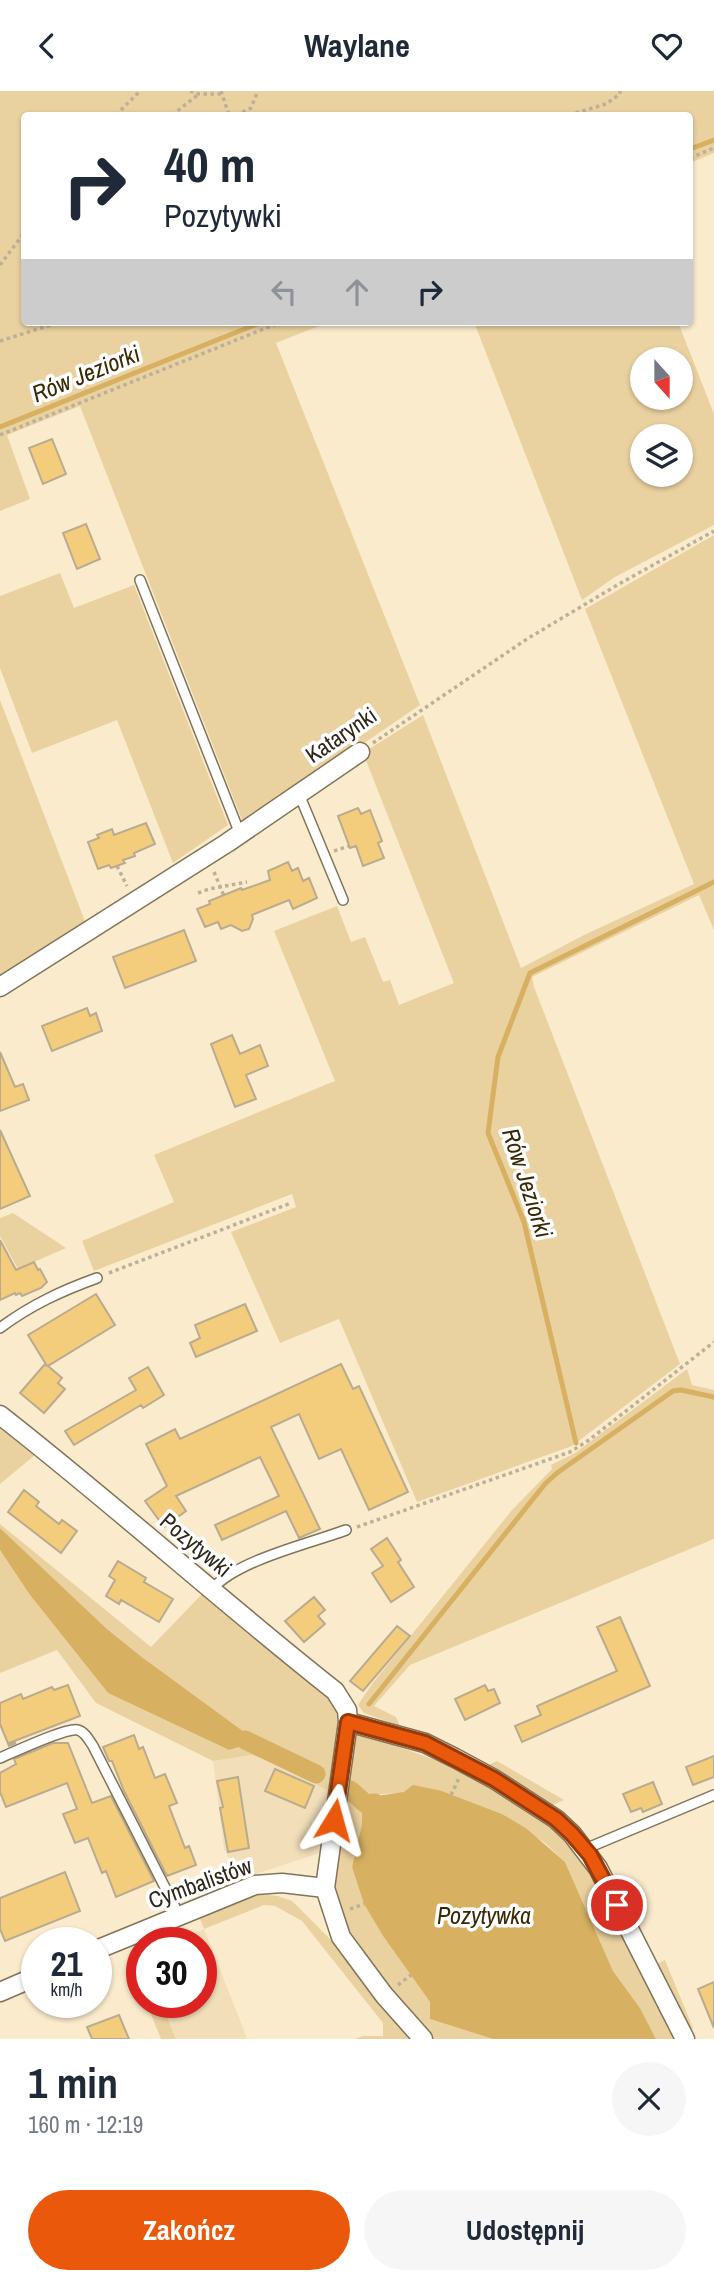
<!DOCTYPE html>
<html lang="pl">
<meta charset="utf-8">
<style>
:root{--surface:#fff;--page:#f6f6f7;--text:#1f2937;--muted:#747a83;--accent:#ea580c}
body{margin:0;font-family:"Archivo Narrow",sans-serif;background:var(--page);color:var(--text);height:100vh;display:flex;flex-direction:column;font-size:26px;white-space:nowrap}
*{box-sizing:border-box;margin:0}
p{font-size:23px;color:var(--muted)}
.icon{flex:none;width:38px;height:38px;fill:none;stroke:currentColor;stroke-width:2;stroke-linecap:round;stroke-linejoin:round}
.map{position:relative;height:1948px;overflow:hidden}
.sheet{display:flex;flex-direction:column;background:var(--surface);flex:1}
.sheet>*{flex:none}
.top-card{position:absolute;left:21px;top:21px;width:672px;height:214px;border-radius:7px;box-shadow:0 2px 5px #0004;background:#fff;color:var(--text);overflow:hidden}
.needle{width:46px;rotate:159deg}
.tools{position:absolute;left:630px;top:256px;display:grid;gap:14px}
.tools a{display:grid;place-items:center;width:63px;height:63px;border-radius:50%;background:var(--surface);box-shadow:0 2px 5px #0004;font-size:35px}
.speed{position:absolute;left:21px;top:1836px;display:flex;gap:14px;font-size:35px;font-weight:700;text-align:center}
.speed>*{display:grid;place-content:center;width:91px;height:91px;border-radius:50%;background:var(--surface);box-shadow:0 2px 5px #0004;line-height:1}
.speed small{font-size:18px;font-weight:400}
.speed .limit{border:10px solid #d22;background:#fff;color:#111}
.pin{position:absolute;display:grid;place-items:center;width:60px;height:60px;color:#fff;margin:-30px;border:4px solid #fff;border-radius:50%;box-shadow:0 2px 7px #0007}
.me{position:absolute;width:77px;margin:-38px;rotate:8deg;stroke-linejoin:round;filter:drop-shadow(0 0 5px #0008)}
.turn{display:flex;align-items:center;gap:24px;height:147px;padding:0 28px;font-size:32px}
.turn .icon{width:91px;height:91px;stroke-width:2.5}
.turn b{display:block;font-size:49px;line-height:60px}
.lanes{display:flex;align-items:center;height:66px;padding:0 28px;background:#0003;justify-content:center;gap:35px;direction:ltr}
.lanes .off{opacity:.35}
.round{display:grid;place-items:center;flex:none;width:74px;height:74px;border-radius:37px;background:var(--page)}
.summary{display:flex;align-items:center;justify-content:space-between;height:119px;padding:0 28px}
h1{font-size:42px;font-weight:800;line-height:52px}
.cta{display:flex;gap:14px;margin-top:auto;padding:14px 28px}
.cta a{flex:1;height:80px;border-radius:42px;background:var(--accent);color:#fff;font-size:28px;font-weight:800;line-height:80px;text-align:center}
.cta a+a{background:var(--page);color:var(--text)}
header{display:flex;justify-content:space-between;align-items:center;height:91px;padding:0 28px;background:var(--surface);font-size:32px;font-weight:800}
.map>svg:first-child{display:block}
.built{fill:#f2dfba}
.green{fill:#ead1a0;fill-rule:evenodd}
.water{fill:#d7b061}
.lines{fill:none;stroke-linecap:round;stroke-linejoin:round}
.stream{stroke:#d7b061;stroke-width:5}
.canal{stroke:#d7b061;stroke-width:19}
.building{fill:#f3cc7c;stroke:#baab8f;stroke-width:2}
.service-casing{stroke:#817459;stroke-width:12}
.minor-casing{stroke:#817459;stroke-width:21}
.path{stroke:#bdb098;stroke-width:3.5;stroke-dasharray:3.5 3.5;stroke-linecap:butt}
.service{stroke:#fff;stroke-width:9}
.minor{stroke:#fff;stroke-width:18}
.route-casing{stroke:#983908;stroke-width:18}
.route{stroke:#ea580c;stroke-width:12}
.labels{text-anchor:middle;stroke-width:7;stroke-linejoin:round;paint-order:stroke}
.street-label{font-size:23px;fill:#2e281c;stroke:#fff}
.water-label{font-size:24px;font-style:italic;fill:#392905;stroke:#fff}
</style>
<header><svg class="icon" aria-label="back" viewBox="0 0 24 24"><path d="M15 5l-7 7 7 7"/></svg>Waylane<svg class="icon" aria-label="heart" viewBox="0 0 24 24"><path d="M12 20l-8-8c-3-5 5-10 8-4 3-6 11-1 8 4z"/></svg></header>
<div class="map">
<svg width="714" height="1948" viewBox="0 0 714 1948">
<rect width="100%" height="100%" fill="#fbebcd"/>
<path class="built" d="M252,1664L295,1681L328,1700L320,1762L240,1788L224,1758L213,1670Z
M204,1838L247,1947L244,1948H176L161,1911H201V1852L170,1851Z"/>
<path class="green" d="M0,0H714V62L690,72V24H24V231H329L276,252L420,614L244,734L80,315L7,344L30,408L0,420Z
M474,231H678L714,323V434L615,486L582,509ZM642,268H681V306H642ZM642,345H681V383H642Z
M714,444V839L699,804L532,886L534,896L680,1273L572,1355L417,1411L339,1228L280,1252L231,1141L296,1116L292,1103L94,1180L82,1150L174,1111L154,1064L335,990L274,840L337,815L351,851L365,846L383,891L390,889L399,914L454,892L363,662L423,624L521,877L584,844L694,793L585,518Z
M60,482L74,517L134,494L228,734L173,772L117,629L32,662L0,577V505Z
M0,609L86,833L0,888Z
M13,1122L66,1157L18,1178L0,1145V1127Z
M687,1278L692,1294L714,1299V1448L410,1574L374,1615L396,1626L400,1635L364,1622L358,1614L372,1593L512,1419L552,1378L551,1374L575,1362Z
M0,1334L35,1364L0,1393Z
M0,1433L151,1556L203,1502L334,1612C344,1638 334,1673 328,1700L295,1681L252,1664L213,1670L96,1612L57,1559L0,1582V1459L30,1504L108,1602L229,1659L239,1656L245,1649L107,1538L0,1437Z
M358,1645L374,1647L458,1677L546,1728L588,1771L678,1948H656L640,1917L613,1880L565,1771L545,1752L502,1723L442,1700L380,1703L370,1706L359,1702L363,1718L362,1733L352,1776L364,1813L383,1845L430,1911V1928L493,1948H432L383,1887L341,1827L335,1795L351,1652L353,1647Z
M497,1670L564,1709L551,1715L486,1675Z
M256,1803L278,1805L292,1810L345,1863L411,1948H355L363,1945H383V1932L302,1830L275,1815L264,1814L204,1838L199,1825Z
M665,1869L693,1937L690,1939L655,1874Z
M146,1911H161L176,1948H161Z"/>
<path class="water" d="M0,1437L107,1538L143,1567L244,1641L245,1649L239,1656L229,1659L108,1602L30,1504L0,1459Z
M413,1694L442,1700L502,1723L527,1738L565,1771L613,1880L640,1917L656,1948H493L430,1928V1911L383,1845L364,1813L352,1776L362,1733V1711L357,1709L358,1702L370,1706L404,1701Z"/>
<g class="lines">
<path class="stream" d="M690,58L714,49
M0,336L262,231
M576,1352L524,1131L488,1042L498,966L530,882L714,791
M369,1613L545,1393L557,1382L673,1300L681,1299L714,1306"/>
<path class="canal" d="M245,1649L316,1683
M350,1699L366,1713L375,1712"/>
</g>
<path class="building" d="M52,348L66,383L43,393L29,357Z
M86,433L100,468L77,478L63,442Z
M358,717L361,723L370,719L382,750L378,752L384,767L363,775L356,755L350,757L338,725Z
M146,732L155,753L134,762L135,765L123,769L125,772L111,777L109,774L98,778L88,751L99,747L97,744L112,738L114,744Z
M288,771L292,780L298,777L303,790L309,787L317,807L293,818L289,809L252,824L253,828L249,838L242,840L231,834L221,838L218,831L205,836L197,818L210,813L209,810L234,800L241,797L242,799L270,789L268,780Z
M184,839L196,870L125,897L113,866Z
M87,917L90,925L96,922L102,940L52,960L42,935Z
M232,944L240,963L260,954L268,975L246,984L256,1008L235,1016L211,953Z
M0,961L15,996L23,993L29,1009L0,1020Z
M0,1039L30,1105L0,1118Z
M0,1149L16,1179L34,1171L38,1179L40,1178L47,1191L41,1197L22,1205L20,1202L16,1204L15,1202L0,1209Z
M96,1203L115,1234L48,1275L62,1287L58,1292L65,1298L44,1322L20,1302L45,1273L47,1275L28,1244Z
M245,1213L257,1240L196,1266L190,1252L200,1247L195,1234Z
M341,1273L353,1298L359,1295L408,1401L369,1419L341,1358L319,1368L299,1323L271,1336L320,1438L299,1447L286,1420L222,1449L215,1434L279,1405L260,1366L176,1405L186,1420L164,1436L145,1410L167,1395L146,1353L175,1338L180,1348Z
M148,1276L164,1304L143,1317L141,1314L74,1354L65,1340L136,1299L129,1287Z
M24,1399L39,1411L36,1415L59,1433L62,1429L77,1440L61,1462L8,1421Z
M387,1447L401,1469L398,1471L414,1496L391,1511L372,1482L383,1475L371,1458Z
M118,1470L146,1487L144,1491L173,1508L159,1531L121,1509L119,1513L106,1505L115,1489L109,1485Z
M314,1506L325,1519L318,1525L325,1533L304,1551L285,1530Z
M620,1526L650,1595L522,1651L515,1635L541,1624L537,1615L617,1580L597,1536Z
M397,1535L410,1545L363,1600L350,1590Z
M68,1594L80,1625L9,1652H16L9,1655L0,1633V1612L21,1603L23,1608L52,1596L54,1599Z
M485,1594L488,1600L494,1598L500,1612L465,1629L455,1608Z
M134,1644L139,1658L143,1656L155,1687L165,1683L177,1712L169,1715L185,1757L189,1755L196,1774L167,1785L124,1700L112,1670H109L103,1656Z
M53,1652H68L92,1712L111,1705L154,1790L116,1806L106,1780L102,1782L88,1747L75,1752L63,1723L77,1718L67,1692L6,1716L0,1701V1682L16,1673L14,1668Z
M714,1665V1686L693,1694L686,1676Z
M275,1678L314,1695L305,1717L265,1700Z
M238,1686L249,1757L228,1761L220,1717L223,1716L217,1690Z
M653,1691L662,1713L643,1721L641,1717L631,1721L623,1703Z
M65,1781L80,1820L5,1850L0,1838V1807Z
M714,1891V1937L698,1898Z
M119,1924L129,1948H92L87,1936Z"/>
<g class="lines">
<defs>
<path id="service" d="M140,489L240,743
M299,703L343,809
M0,1237C31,1214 61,1200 97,1187
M212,1498C238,1469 308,1453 346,1439
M0,1667C14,1661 67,1636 78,1639C85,1641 89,1649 93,1655L179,1824
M585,1758L714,1704"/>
<path id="minor" d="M0,896L227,752L360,661
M0,1324C114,1413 221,1510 335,1600L347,1619L348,1631L325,1797L341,1846L384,1904L423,1948
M348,1631L425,1652L455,1667L494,1688L556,1728L572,1743L598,1777L685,1948
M96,1859L255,1794L282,1792L325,1797
M0,1901L37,1885"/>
</defs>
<use href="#service" class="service-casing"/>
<use href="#minor" class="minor-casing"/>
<path class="path" d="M190,0L199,3H221
M221,0L229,24
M116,24L140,0
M172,24L199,3
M236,24L251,17L258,0
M569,24L606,13L620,3V0
M690,67L714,57
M0,174L24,142
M0,250L60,231
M0,344L281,231
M373,652L527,548L619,493L714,440
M334,760L349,755
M117,775L127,795
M214,781L224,805
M198,802L209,798L247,791
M109,1182L291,1112
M357,1436L570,1361L589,1349L714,1251
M451,1704L459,1687
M350,1818L364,1813
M398,1894L411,1884"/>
<use href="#service" class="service"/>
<use href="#minor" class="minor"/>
</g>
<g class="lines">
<defs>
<path id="route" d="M334,1729L348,1631L425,1652L494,1688L556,1728L572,1743L590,1764L617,1814"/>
</defs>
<use href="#route" class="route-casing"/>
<use href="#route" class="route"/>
</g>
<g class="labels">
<g class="street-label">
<text transform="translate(341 644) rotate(-34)" y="8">Katarynki</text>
<text transform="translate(196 1454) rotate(40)" y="8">Pozytywki</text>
<text transform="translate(200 1792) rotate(-20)" y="8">Cymbalistów</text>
</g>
<g class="water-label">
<text transform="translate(86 283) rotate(-22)" y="8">Rów Jeziorki</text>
<text transform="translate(527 1092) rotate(72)" y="8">Rów Jeziorki</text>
<text x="484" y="1833">Pozytywka</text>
</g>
</g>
</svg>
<div class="tools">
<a><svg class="needle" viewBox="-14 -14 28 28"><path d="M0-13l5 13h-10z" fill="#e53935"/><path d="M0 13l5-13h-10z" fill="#747a83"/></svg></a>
<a><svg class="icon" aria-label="layers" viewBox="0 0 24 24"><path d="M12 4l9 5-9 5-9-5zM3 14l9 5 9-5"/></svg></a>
</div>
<div class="speed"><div>21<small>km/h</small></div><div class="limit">30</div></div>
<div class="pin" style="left:617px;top:1814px;background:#d93025"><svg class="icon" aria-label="arrive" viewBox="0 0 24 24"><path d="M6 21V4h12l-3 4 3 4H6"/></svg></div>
<svg class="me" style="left:334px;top:1729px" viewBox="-20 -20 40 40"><path d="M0-17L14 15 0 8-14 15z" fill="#ea580c" stroke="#fff" stroke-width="4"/></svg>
<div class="top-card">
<div class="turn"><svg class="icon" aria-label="right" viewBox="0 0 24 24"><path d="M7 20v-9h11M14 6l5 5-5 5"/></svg><div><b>40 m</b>Pozytywki</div></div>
<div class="lanes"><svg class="icon off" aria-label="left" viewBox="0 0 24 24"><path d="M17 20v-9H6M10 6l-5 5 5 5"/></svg><svg class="icon off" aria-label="ahead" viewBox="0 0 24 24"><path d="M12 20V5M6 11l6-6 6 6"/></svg><svg class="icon" aria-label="right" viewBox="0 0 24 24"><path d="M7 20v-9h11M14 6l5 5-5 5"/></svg></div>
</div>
</div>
<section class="sheet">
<div class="summary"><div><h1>1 min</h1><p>160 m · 12:19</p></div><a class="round"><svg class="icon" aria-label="close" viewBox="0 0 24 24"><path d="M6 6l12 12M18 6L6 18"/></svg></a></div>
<div class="cta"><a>Zakończ</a><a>Udostępnij</a></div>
</section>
